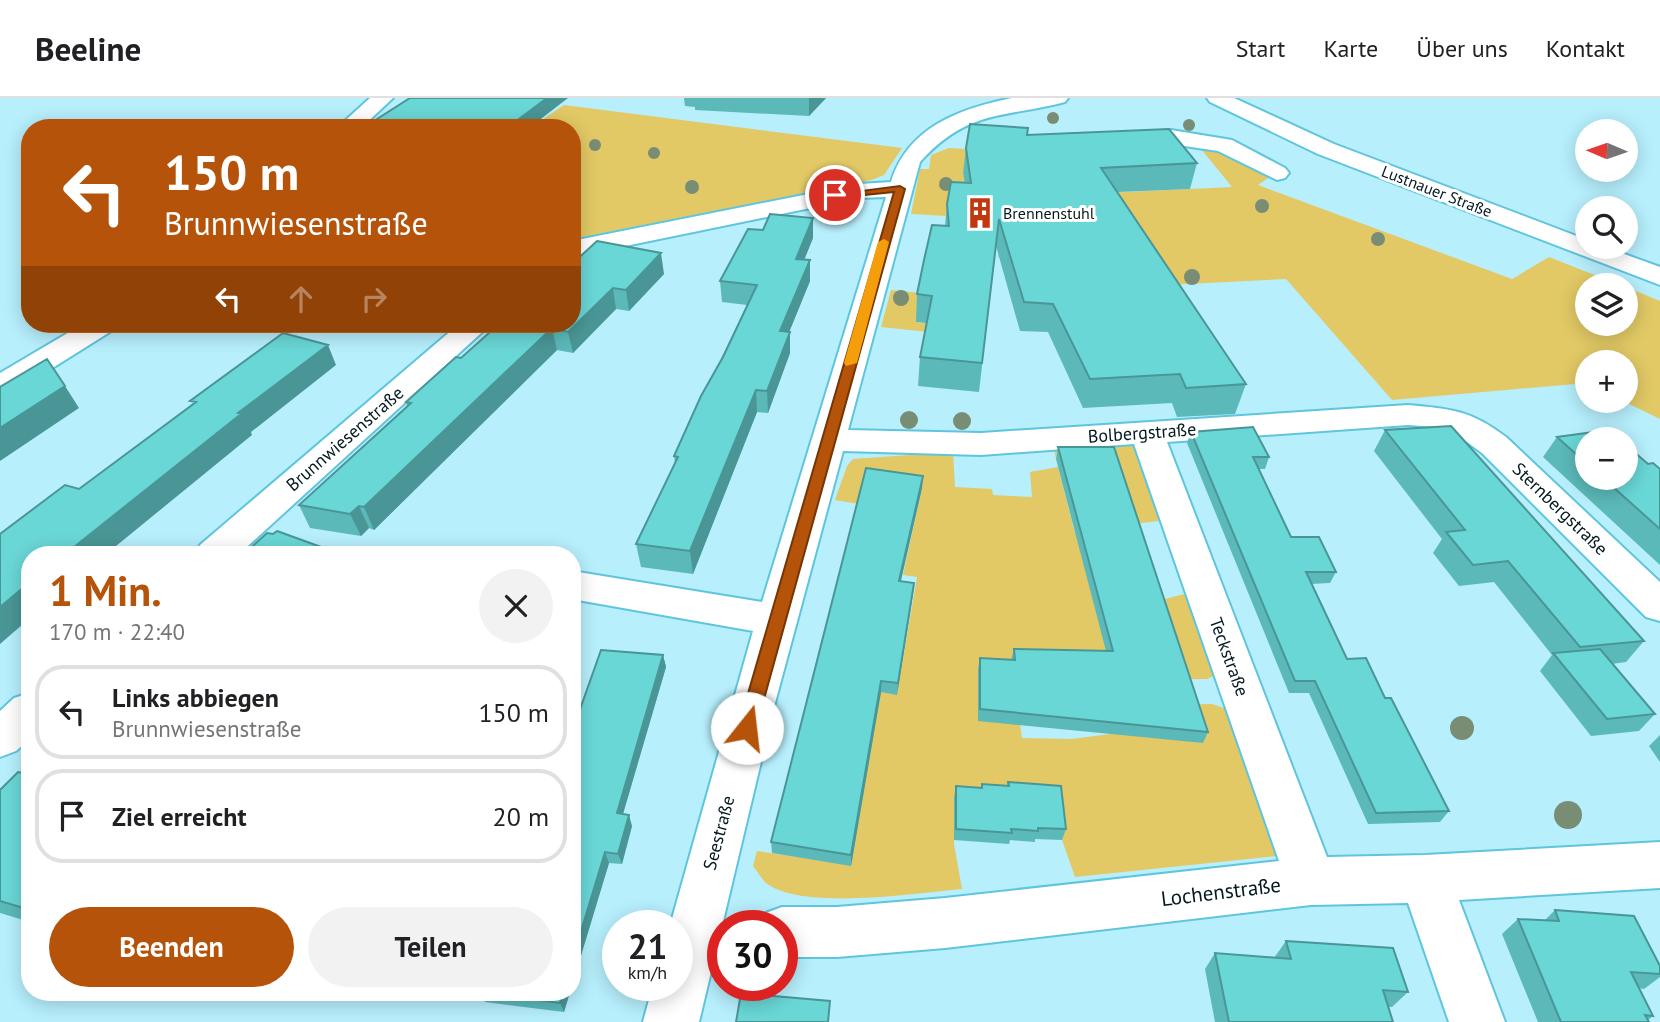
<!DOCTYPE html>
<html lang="de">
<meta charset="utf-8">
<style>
:root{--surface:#fff;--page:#f2f2f2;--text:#202124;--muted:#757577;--line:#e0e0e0;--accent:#b45309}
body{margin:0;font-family:"PT Sans",sans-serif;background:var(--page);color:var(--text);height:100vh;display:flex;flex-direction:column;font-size:26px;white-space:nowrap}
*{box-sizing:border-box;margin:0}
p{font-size:23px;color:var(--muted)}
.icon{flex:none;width:38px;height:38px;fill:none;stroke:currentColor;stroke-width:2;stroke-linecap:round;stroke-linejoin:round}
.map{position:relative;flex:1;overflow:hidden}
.sheet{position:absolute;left:21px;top:448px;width:560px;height:455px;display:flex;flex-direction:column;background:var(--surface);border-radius:28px;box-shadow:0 4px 18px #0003}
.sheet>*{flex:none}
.guide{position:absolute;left:21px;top:21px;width:560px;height:214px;border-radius:28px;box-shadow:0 4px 18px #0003;background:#b45309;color:#fff;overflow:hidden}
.needle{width:46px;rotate:272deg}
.fabs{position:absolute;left:1575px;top:21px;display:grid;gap:14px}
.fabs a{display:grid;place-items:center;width:63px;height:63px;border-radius:50%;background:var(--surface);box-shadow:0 4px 18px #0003;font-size:35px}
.speed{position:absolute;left:602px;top:812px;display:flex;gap:14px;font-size:35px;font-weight:700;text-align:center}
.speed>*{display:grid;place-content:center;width:91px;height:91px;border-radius:50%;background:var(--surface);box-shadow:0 4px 18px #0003;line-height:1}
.speed small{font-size:18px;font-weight:400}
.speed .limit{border:10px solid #d22;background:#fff;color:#111}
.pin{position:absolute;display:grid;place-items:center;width:60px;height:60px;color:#fff;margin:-30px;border:4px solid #fff;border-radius:50%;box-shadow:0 2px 7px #0007}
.me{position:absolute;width:77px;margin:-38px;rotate:16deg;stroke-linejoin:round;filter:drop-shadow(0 0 5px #0008)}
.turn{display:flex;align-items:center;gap:24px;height:147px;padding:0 28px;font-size:32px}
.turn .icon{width:91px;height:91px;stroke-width:2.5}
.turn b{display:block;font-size:49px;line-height:60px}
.lanes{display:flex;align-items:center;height:66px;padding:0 28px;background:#0003;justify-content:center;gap:35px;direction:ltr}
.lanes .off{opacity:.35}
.round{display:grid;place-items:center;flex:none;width:74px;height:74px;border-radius:37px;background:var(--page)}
.summary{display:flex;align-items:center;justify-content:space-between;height:119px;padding:0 28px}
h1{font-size:42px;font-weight:800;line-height:52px;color:var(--accent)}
.primary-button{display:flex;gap:14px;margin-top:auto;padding:14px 28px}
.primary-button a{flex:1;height:80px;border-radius:42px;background:var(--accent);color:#fff;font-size:28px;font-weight:800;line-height:80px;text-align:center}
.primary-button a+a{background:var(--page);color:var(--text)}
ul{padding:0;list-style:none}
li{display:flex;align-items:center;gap:21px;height:94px;margin:0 14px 10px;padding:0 14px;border:4px solid var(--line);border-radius:28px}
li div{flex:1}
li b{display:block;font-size:26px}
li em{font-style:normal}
header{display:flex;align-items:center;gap:42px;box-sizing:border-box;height:98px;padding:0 35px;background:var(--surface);border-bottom:2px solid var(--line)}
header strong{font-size:33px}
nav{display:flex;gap:38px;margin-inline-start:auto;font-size:24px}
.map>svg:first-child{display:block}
.green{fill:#e2c966}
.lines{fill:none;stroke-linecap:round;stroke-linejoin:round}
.minor-casing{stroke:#5fc5dd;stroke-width:4}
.minor{fill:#fff;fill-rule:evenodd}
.tree{fill:#798c74}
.wall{fill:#5bb9b9}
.shaded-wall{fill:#4a9696}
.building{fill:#6ad7d7;stroke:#4a9696;stroke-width:2}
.route{fill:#b45309;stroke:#753606;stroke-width:2}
.slow{fill:#f59e0b}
.labels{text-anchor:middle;stroke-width:6;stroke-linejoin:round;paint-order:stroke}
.far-street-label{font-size:16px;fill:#03191e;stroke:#fff}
.far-poi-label{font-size:16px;fill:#03191e;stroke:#fff;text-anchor:start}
.street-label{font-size:18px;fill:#03191e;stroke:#fff}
.near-street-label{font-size:21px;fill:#03191e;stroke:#fff}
</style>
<header>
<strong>Beeline</strong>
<nav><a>Start</a><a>Karte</a><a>Über uns</a><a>Kontakt</a></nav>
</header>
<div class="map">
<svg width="1660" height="924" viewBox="0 0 1660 924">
<rect width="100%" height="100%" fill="#b7effd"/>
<path class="green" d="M564,7L902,50L884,77L872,82L572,141V30H530Z
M949,50L967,51L963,78H968L947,118L911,116L920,71H929L931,57Z
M1201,51L1220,53L1271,78L1258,87L1512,181L1549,159L1620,187H1587V226H1626V189L1660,203V321L1623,303H1626V264H1587V285L1392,302L1286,181L1167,187L998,159L1002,123L1083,96L1232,89Z
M891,192L921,195L916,224L930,226L928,234L881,229Z
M1124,344L1135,347L1168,422L1132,426L1111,360L1056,361L1053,346Z
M953,354L955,389L992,391L993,397L1032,399L1030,374L1058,369L1075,435H1135L1108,560L1011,563L1022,640L1071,641L1126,634L1120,607L1212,606L1230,612L1286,757L1075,779L1062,742L954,700V746L962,791C917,795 801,813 766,785C761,780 757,773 753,768L757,753L851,767L840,588L897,596L917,479L903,477L922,390L859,406L835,402L847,368L853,361Z
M1196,493L1218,576L1207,581L1115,582L1157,503Z"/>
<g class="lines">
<defs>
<path id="minor" d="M370,0H393L361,30H337Z
M1012,0H1068L1065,4C1004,20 968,11 920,64L848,332L981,335L1408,307C1452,311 1470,312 1506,339L1660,484V523L1646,519L1482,355L1448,330L1408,327L1167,344L1327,759L1425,757L1660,744V790L1459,802L1505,924H1449L1408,805L1311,807L945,850L837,859H782V828H758L763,816L782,809H837L945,800L1279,763L1134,346L981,357L843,353L775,605L699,924H643L653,887H677V828H670L753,533L572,501V473L762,504L886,99L859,100L572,159V143L859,86L891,84C908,29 959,11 1012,0Z
M1207,0H1234L1334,46L1587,142V149H1605L1660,169V187L1318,56L1210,4Z
M1171,32L1232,42L1285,70L1289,75L1285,80L1277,82L1218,53L1171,46L1125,50L1114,43L1125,36Z
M83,226H118L113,232L11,296L0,299V275Z
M459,226H491L238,457H195L200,447Z
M30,595V641L16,653L0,659V613L14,600Z"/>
</defs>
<use href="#minor" class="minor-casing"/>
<use href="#minor" class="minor"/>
</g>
<g class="tree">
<circle cx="1053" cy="20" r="6"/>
<circle cx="1189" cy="27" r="6"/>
<circle cx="595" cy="47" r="6"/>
<circle cx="654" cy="55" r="6"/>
<circle cx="946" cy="86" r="7"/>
<circle cx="692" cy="89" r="7"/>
<circle cx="1262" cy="108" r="7"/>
<circle cx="1378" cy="141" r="7"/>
<circle cx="1192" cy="179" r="8"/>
<circle cx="901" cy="200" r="8"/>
<circle cx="909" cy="322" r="9"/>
<circle cx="962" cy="323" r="9"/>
<circle cx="1462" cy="630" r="12"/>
<circle cx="1568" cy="717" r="14"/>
</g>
<path class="wall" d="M684,0H826L809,18L695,12V9L685,8Z
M1027,37L1197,65L1190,91L1118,94L1246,286L1235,316L1177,319L1172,305L1083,310L1048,234L1020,233L996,148L979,294L918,288L920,259L926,225L916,224L917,196L945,128L947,106L965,85L963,75L966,50Z
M813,140L804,162H810V183L789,234L790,255L768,315L757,314L693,476L641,469L636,446L675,365L674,358L747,207L722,204L720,183Z
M572,166L664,176L629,213L616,211L573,255L557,252L374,432L369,430L361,438L310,430L299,407L407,308L406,304L461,260L499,226H572Z
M1385,332L1644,543L1626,564L1612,566L1655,616L1639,633L1591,638L1540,573L1552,557L1494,484L1459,488L1433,455L1442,441L1374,353Z
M1191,334L1269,359L1265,371H1259L1291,439L1336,474L1330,485L1311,486L1347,561L1385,600L1449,713L1440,724L1368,726L1309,595H1289L1187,345Z
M1557,339L1587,341V380H1626L1648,366L1660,371V467L1543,359Z
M1058,349L1208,634L1203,645L978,623V571L980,560L1011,562L1014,551L1106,553L1056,361Z
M922,390L901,483L914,485L897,597L881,594L851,768L772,755L771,744Z
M663,557L666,569L623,716L632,728L622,766L609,765L572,887V740L574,736H572V634Z
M1660,637V664L1649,648Z
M30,677V824L0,815V692Z
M1008,684L1066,731L1062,742L1035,741V744L1010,742L1009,746L954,742V699L956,688L981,690L982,686L1007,687Z
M1555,812L1660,868V879L1644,891L1639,890L1653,918L1648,922L1649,924H1538L1502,836L1518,821L1544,823Z
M1286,843L1408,894L1392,909H1388L1393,924H1215L1205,871L1215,855L1274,860Z
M480,894H570L564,914L485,904Z"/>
<path class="shaded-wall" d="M547,0H568L529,30H507Z
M809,0H826L809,18Z
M813,120V140L796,182V161Z
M661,155L664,176L629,213L626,192Z
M810,162V183L781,254L780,233Z
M613,190L616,211L573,255L568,234Z
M552,230L557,252L374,432L364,409Z
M790,234V255L768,315L767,293Z
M328,247L336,267L251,334L252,337L105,457H64L238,315Z
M65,288L79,310L0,363V330Z
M756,292L757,314L693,476L690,453Z
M923,378L922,390L898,494L899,483Z
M359,408L369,430L361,438L350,416Z
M321,449L324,457H313Z
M30,484V520L0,546V509Z
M914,485L913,496L897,597L898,585Z
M663,557L666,569L620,726L617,715Z
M881,583V594L851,768V757Z
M629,717L632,728L622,766L618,756Z
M605,754L609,765L572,887V863Z
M563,894H570L564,914L560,905Z"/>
<path class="building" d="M410,0H547L507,30H363Z
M970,26L1028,30L1027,37L1169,31L1197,65L1101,70L1246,286L1186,290L1180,276L1090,281L1053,206L1024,204L999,121L982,265L920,259L932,198L917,196L924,162L932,127L949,128L947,106L951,84L971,85L966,50Z
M770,116L813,120L796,161L810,162L780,233L790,234L767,293L756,292L690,453L636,446L678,359L674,358L701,298L723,259L757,187L720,183L748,131L763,132Z
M597,143L661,155L626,192L613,190L568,234L552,230L364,409L359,408L350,416L299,407L411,305L406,304L456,259L461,260L499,226H572V166Z
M283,235L328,247L238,315L241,316L64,457H30V484L0,509V436L65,387L79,391L196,304L190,303Z
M47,261L65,288L0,330V289Z
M1451,328L1644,543L1580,549L1508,463L1473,467L1446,434L1465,432L1385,332Z
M1253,329L1269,359H1253L1291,439H1319L1336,474H1306L1347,561L1366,560L1385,600H1391L1449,713L1376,715L1315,583H1295L1191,334Z
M1608,332L1619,341H1587V366L1557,339Z
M1626,347L1648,366L1653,365L1660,371V431L1603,380H1626Z
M1058,349H1114L1208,634L980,611V560L1015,562L1014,551L1113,553Z
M866,370L923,378L899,483L914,485L898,585L881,583L851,757L771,744Z
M277,433L321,449L313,457H243L267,435L273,436Z
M1600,551L1655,616L1607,621L1553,555Z
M601,552L663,557L617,715L629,717L618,756L605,754L572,863V740L577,726L572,725V634Z
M18,674L30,677V812L0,803V692Z
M1008,684L1061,688L1066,731L1038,730V733L1011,731L1012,735L956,731V688L982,690V686L1009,688Z
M1555,812L1634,818L1660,868V876L1631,874L1653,918L1645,917L1649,924H1561L1518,821L1559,823Z
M1286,843L1393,850L1408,894L1383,892L1393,924H1229L1215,855L1291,861Z
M480,894H563L560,905Z
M741,895L830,903L828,924H736Z"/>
<path class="route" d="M900,88L905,91L756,630L747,638L738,630L894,94L835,100L830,97Z"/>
<path class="slow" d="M884,141L889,144L857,265L846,268L844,265L878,144Z"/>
<defs>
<symbol id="building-bare" viewBox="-9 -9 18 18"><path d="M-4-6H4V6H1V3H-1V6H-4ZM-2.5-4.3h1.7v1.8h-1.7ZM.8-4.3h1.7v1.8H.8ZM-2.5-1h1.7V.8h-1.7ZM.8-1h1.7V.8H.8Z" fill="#c1380f" stroke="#fff" stroke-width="2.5" paint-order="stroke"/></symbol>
</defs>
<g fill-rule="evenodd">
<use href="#building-bare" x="958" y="93" width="44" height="44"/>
</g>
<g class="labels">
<g class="far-street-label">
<text transform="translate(1437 93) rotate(21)" y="6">Lustnauer Straße</text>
</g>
<g class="far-poi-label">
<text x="1003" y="121">Brennenstuhl</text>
</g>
<g class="street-label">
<text transform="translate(1142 335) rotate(-4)" y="6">Bolbergstraße</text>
<text transform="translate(345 341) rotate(-41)" y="6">Brunnwiesenstraße</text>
<text transform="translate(1560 411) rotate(44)" y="6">Sternbergstraße</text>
<text transform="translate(1229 559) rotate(70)" y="6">Teckstraße</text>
<text transform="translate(719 735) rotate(-75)" y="6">Seestraße</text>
</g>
<g class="near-street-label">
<text transform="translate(1221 794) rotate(-7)" y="7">Lochenstraße</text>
</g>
</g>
</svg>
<div class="fabs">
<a><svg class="needle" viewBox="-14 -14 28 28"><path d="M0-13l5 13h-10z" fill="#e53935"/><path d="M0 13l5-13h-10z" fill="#757577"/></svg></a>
<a><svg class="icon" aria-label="search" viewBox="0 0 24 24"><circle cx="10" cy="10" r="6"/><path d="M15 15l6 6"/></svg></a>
<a><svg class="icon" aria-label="layers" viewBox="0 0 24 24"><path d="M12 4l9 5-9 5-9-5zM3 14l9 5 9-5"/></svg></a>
<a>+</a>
<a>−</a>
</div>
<div class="speed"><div>21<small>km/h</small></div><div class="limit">30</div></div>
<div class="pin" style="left:835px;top:97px;background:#d93025"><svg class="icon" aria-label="arrive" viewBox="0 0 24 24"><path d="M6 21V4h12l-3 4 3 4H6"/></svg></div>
<svg class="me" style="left:747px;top:630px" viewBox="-20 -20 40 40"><circle r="19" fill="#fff"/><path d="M0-13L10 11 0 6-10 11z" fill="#b45309"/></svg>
<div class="guide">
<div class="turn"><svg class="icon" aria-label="left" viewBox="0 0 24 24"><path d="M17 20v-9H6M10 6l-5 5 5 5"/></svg><div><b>150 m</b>Brunnwiesenstraße</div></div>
<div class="lanes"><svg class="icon" aria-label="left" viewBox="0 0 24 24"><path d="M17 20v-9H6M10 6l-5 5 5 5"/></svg><svg class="icon off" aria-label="ahead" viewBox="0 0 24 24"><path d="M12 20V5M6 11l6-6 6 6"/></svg><svg class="icon off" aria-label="right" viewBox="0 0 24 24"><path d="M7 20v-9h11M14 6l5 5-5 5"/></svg></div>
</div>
<section class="sheet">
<div class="summary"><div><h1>1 Min.</h1><p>170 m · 22:40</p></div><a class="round"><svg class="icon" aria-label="close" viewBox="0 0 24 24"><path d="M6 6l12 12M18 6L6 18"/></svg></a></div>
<ul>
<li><svg class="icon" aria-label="left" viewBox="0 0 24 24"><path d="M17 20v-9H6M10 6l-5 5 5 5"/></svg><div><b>Links abbiegen</b><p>Brunnwiesenstraße</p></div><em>150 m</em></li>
<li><svg class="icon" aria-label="arrive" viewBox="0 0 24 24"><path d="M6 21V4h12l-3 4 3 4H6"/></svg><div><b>Ziel erreicht</b></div><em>20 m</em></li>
</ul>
<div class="primary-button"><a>Beenden</a><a>Teilen</a></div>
</section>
</div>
